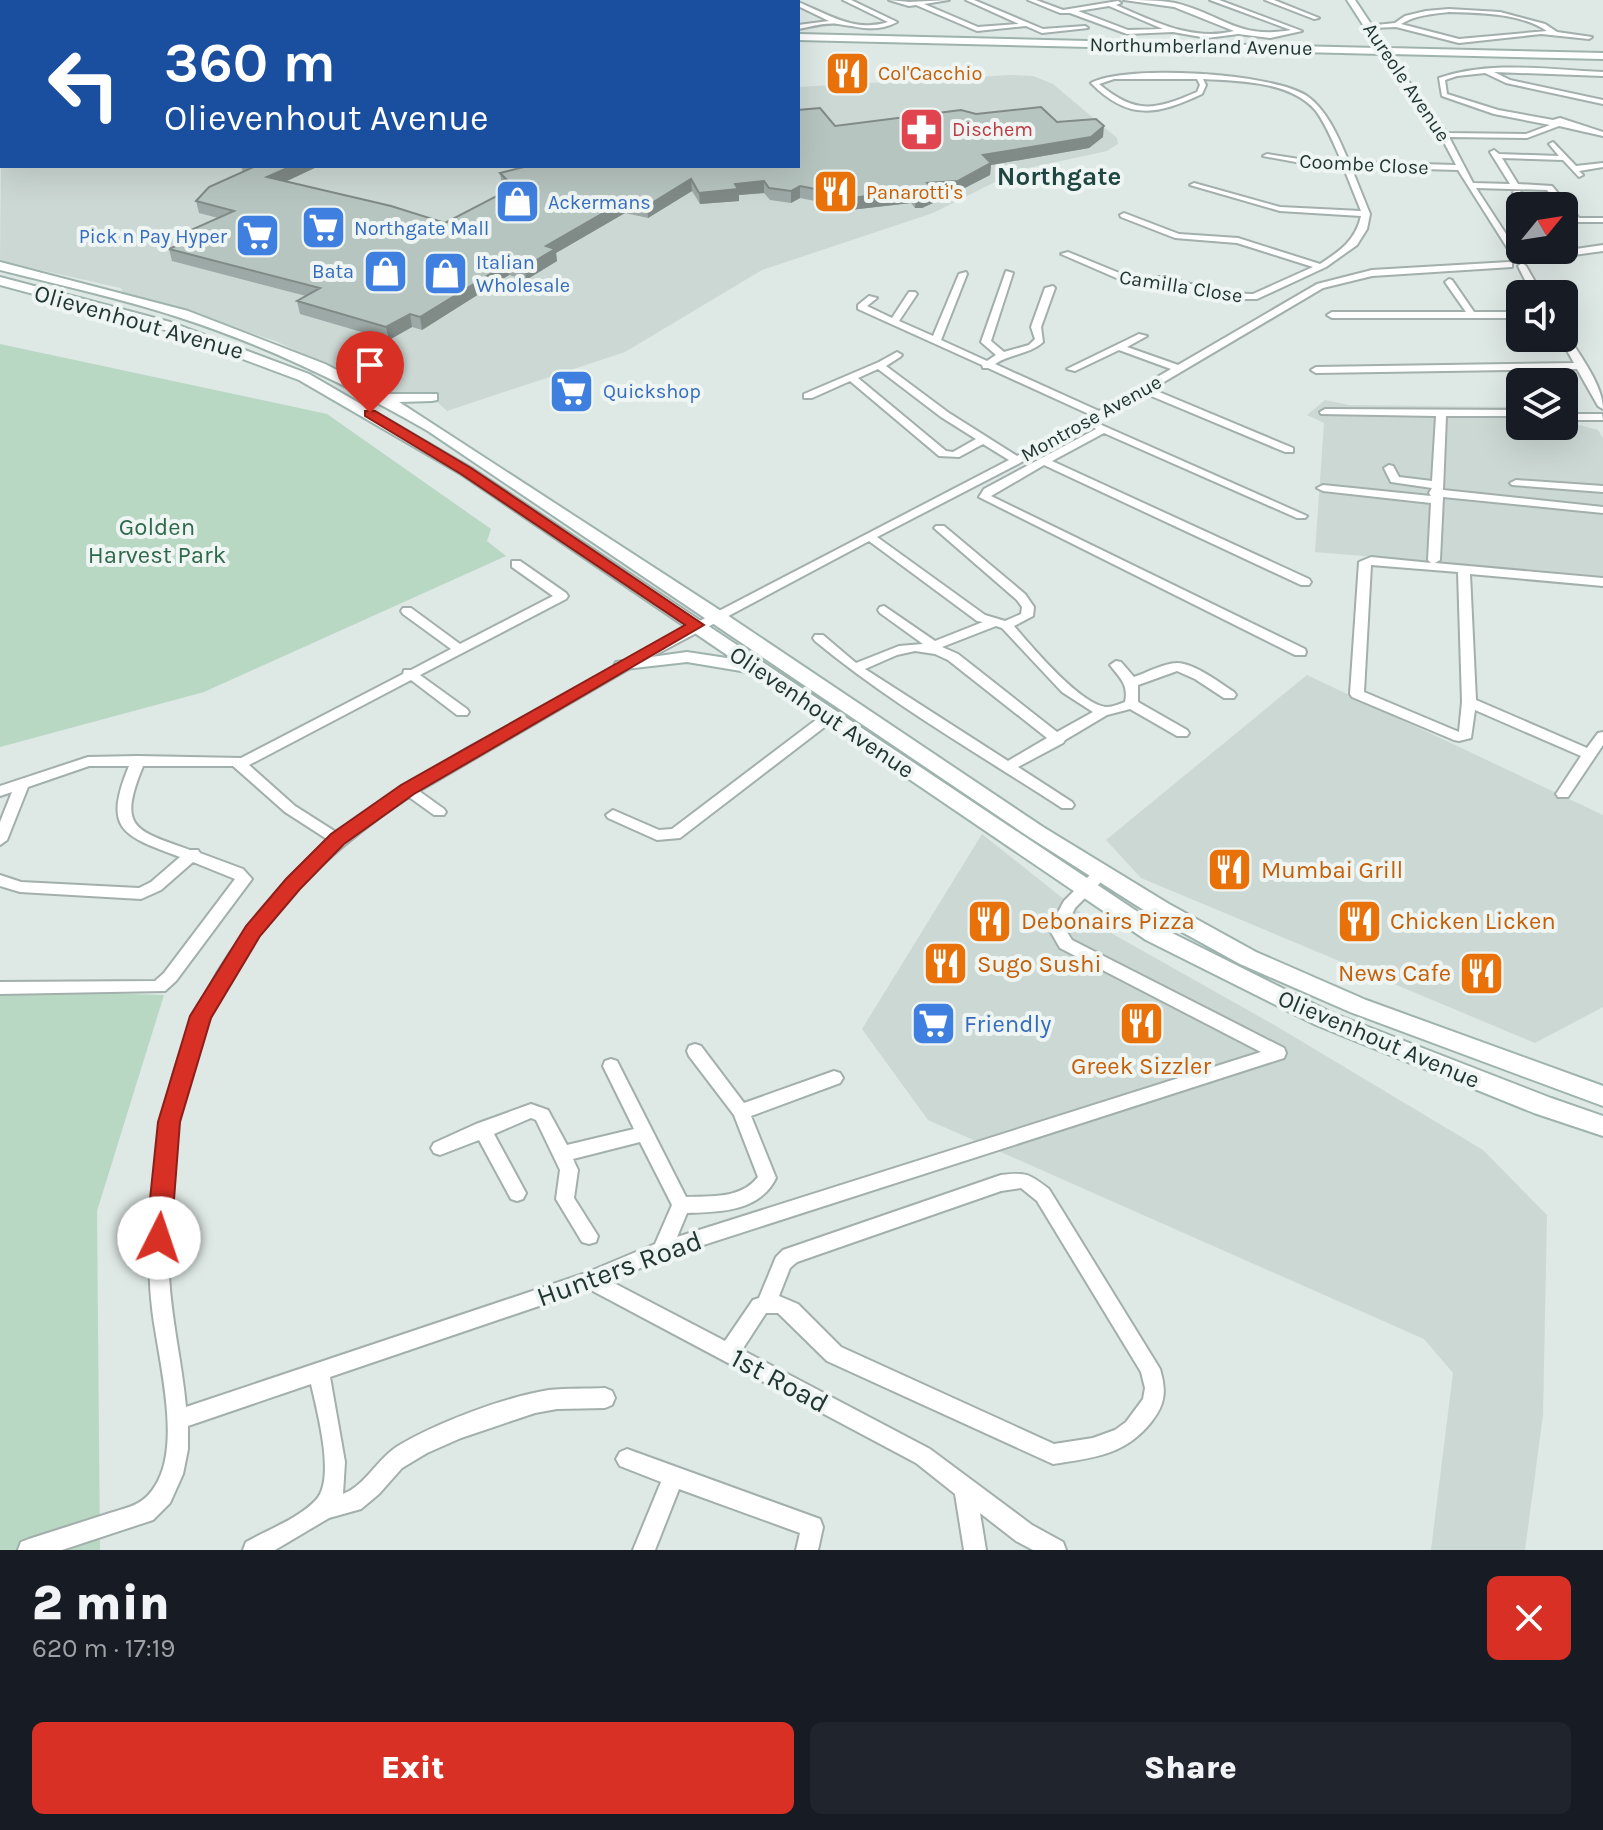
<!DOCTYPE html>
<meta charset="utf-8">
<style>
:root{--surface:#171b24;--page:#20242c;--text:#f1f3f6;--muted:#9ea1a6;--accent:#d93025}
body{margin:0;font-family:Karla,sans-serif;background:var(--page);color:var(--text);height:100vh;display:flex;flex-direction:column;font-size:30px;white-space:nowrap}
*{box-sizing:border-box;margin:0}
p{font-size:26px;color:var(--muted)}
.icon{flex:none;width:44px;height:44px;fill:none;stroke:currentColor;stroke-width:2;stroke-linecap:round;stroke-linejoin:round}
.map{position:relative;height:1550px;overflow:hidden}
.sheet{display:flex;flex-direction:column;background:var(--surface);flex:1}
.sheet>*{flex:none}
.top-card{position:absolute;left:0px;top:0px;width:800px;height:168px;box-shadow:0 8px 32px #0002;background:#1a4fa0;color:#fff;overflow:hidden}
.needle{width:52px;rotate:60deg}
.buttons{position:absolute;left:1506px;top:192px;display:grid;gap:16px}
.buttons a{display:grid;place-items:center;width:72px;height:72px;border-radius:12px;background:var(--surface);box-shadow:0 8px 32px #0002;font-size:40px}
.pin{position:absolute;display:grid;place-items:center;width:68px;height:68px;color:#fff;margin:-82px -34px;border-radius:50% 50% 50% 0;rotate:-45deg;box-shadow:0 0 8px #0007}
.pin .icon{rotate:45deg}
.me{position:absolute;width:88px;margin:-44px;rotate:4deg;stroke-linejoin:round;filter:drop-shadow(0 0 6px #0008)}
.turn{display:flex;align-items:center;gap:28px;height:168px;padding:0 32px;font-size:36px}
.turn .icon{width:104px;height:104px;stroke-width:2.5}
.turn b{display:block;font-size:56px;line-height:68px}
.round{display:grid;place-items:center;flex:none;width:84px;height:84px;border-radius:12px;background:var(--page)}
.overview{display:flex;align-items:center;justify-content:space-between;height:136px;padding:0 32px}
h1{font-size:48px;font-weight:800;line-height:60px}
.cta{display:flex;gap:16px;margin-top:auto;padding:16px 32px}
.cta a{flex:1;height:92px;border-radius:12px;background:var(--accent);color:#fff;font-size:32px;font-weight:800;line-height:92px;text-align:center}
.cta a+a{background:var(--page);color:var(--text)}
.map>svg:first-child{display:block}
.built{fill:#ccd8d4}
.green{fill:#b8d8c4}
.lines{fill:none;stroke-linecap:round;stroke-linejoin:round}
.street-casing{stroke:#a2afac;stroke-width:4}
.secondary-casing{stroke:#9eb3ad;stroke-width:4}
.street{fill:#fff;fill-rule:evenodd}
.secondary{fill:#fff;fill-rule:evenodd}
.wall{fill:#9da9a6}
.shaded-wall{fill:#808a87}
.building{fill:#b7c5c1;stroke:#808a87;stroke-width:2}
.route{fill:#d93025;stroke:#8d1f18;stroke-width:2}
.labels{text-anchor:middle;stroke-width:8;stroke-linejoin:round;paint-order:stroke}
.far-street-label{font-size:20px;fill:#213633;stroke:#eef5f2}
.far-food-label{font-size:20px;fill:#c56008;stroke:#eef5f2;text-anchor:start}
.far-health-label{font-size:20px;fill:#be3a42;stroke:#eef5f2;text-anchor:start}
.far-shop-label{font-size:20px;fill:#366cbe;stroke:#eef5f2;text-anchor:start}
.street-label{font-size:24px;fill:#213633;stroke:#eef5f2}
.park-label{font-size:24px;fill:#2f694c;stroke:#eef5f2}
.food-label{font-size:24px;fill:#c56008;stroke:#eef5f2;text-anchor:start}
.shop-label{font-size:24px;fill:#366cbe;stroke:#eef5f2;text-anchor:start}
.far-district-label{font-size:26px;font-weight:bold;fill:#1f4641;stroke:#eef5f2}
.near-street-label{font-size:28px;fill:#213633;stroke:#eef5f2}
</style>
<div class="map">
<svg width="1603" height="1550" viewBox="0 0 1603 1550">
<rect width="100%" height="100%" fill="#dee8e5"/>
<path class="built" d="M119,0H478L117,2Z
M2,56V166H798V87L1011,75L1033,76L1053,84L1117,138L1118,144L1107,151L1019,170L933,213L762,270L625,352L447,411L430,395H392L273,340L124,295L121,288L0,261Z
M1325,400L1349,405L1520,407V426H1564V421L1598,430L1603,438V576L1315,552L1324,423L1307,415Z
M1307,675L1603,815V1007L1535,1043L1141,878L1106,840Z
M982,834L1095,924L1276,1026L1483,1150L1547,1215L1543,1415L1525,1550H1431L1453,1373L1424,1339L928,1120L862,1029Z"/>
<path class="green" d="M0,344L327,414L491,529L487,541L506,556L204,692L0,747Z
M0,990L164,995L97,1211L100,1550H0Z"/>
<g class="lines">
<defs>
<path id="street" d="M702,0H708V2H702Z
M728,0H734L736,2H730Z
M843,0H851L897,22C876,33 860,27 838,24C826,22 810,27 798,29V25L829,21L798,6V2C828,14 855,33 888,22Z
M889,0L909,2L949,0L924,4L978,27L1019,24L966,0H974L1043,29L1085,26L1088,28L1042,33L1026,26L977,31L916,5L909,6Z
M1028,0H1036L1063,10L1118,1L1121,3L1116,5C1153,21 1193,42 1234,31L1174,7L1124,0C1141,0 1159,0 1175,3C1222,14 1237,40 1291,30L1210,0H1219L1302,31L1270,38L1238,34L1207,38L1173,32L1127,34L1070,13H1060ZM1109,6L1163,29L1128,30L1078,11Z
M1265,0H1274L1319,18L1314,19Z
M1449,9L1500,12L1545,24L1557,32L1592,37L1589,39L1541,34L1459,43L1396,27L1370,28L1367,26L1395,23L1405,16L1426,11ZM1449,12C1481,13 1520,13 1547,31L1459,39L1401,24C1416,15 1432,14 1449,12Z
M2,23V27L0,28V24Z
M1388,54L1447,133L1526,134L1550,125L1494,114L1442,96L1439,78C1491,60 1549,70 1603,72V76L1494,72L1510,80L1603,100V104L1506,83L1485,73L1457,76L1445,80L1447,94L1498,110L1553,120L1560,118L1603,132V136L1559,126L1527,138L1449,137L1473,183L1510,184L1490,152L1494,150L1499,154L1559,156L1549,144L1553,142L1576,166L1603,163V167L1579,171L1583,175L1579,177L1563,160L1502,158L1518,184L1552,186L1579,218H1603V222H1564V218H1570L1564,210V206H1560L1547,190L1476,188L1521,257L1603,245V251L1522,262L1515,260L1458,170L1351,167L1370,214L1367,229L1357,245L1326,267L1257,299H1222L1166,283H1128L1061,254L1068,252L1129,277H1166L1222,293L1253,294L1313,267L1237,243L1175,238L1121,217L1120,215L1124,213L1179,234L1238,238L1320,264C1340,251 1356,240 1361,216L1280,211L1190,185L1194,183L1280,207L1361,211L1343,166L1312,165L1263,156L1267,154L1312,161L1342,162C1334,145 1327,126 1316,111C1291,81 1239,81 1203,79L1206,85L1202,94C1157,115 1129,121 1091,83C1126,64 1273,73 1307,96C1328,111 1339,139 1349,162L1456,165L1436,127L1385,56ZM1114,79H1197L1200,85L1197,92C1155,110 1136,115 1099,84Z
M1514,191H1520L1530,206H1522L1513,193Z
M1509,262L1512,263V267L1372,276L1323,288L1152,389L1293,448V452H1285L1144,393L1018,464L877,537L985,615L1005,621L1021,614L1022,607L1017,600L934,528L936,526H944L1025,594L1034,607L1033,616L1014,626C1031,646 1081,706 1107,707C1113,707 1119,704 1125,702C1129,684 1119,677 1110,665L1116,661L1121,662L1134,677C1146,673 1164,663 1177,663C1194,663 1220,683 1234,692L1236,695L1234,698H1224L1195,679L1177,671L1138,685V702L1187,730L1189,733L1187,736H1177L1130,709L1107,715L1065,740L1063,743L1018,767L1072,802L1074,805L1072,808H1062C979,754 891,704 815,641L813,638L815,635H823L856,663L899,646L923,644L880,613L878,610L880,607L884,606L935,641L983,622L977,621L869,541L625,671L419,791L444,809L446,812L444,815H434L409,797C331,849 258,917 216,1002C176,1084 164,1185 169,1275C171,1319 182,1362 186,1407L586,1273L655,1244L672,1205L640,1142L573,1159L578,1170L574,1198L598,1236L596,1242L589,1244L582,1242L556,1199L560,1170L536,1120L531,1118L494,1134L526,1193L523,1199L517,1201L511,1199L479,1140L440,1155L434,1153L431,1148L434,1143L476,1124L531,1104L548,1110L567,1145L634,1129L603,1066L605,1061L611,1059L617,1061L686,1197C711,1196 741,1199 758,1177L734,1115L689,1056L687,1051L689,1046L695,1044L701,1046L744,1103L834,1071L840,1073L843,1078L840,1083L751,1116L776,1178C759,1212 720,1212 687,1213L677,1237L1261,1052L1060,948L1049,929L1064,901L1095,870H1105L1108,874L1105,878L1075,908L1065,929L1072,940L1284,1048L1286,1053L1284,1058L666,1257L610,1281L725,1341L753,1300L759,1298L776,1257L783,1250L1001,1175C1027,1172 1029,1174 1049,1189L1160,1369C1166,1390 1166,1403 1152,1421C1126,1455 1093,1458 1053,1464L827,1361L778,1313H766L742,1350L930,1449L1032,1525L1063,1542L1066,1550H1033L1016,1541L980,1513L986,1550H964L955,1494L916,1463L589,1289L330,1377L345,1462L343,1494C366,1485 377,1459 398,1446C436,1423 505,1397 549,1390C567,1388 587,1389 605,1388L612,1391L615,1398L612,1405L605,1408L557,1409L535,1413L461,1438L427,1453L402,1468L379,1494L361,1509L329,1518L275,1550H243L246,1542C269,1529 298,1519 316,1500C336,1479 317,1411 311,1384L188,1426V1449L183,1474L170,1503L153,1520L62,1550H18L21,1542L29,1539C56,1530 83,1522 110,1513C118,1510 130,1508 138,1503C144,1500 152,1492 155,1486C183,1444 157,1355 152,1308C147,1265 150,1223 154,1181C168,1031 220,942 330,841L285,812L233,766H143C117,829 135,830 190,850H198L200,853L243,869L252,879L249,883L176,981L165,991L0,994V982L155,981L164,973L235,879L193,862L161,890L141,899L20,892L0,886V875L21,882L139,888L151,882L180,857C124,836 102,831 129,766H89L28,787L7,840L0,845V822L12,792L0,796V786L88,757L138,756L241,758L403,674L404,670H411L451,649L403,614L401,611L403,608H411L460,644L553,596L512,567V561H520L566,593L568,596L566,599L420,675L467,709L469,712L467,715H457L411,680L249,765L295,806L339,834L400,790L402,786L408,785L466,749L665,639L1009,460L983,444L959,457L939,456L850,381L812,398H804V394L879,362L897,352L902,355L900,357L886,366L949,413L1017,456L1091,415L988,368H983L982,365L858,309V305L869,296L877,298L867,306L892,318L909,292H915L917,294L899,321L933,336L959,274L966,272L967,274L941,340L987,361L996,355L981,342L1006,271L1013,273L991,341L1004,352L1029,345L1035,339L1031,327L1045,288L1053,286L1055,288L1041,327L1043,342C1030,354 1010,354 995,364L1099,411L1171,369L1119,350L1075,371L1067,369L1139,334L1147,336L1127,347L1178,365L1317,284L1372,270ZM878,369L941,417L976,439L953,452L946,451L858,378ZM996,626L1002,628L1062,692L1093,712L1057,732L958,654L942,647ZM915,651L935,654L948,660L1047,738L1008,761L865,669L897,655ZM1021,1188L1037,1201L1141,1372L1145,1388L1143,1399L1126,1422L1115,1430L1093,1438L1054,1444L841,1347L798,1304L779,1296L790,1268L797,1262L1001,1191Z
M1522,263L1526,266L1542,294H1532L1518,266Z
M1449,279L1452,280L1474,312H1520V318H1332L1327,315L1332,312H1466L1445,282Z
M1564,334L1567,335C1580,355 1603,386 1603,409L1598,406L1577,369L1316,373L1311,370L1316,367L1574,363L1560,338H1564Z
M1325,409L1520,410V416H1446L1443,490L1603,507V513L1443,497L1440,560L1435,563L1603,578V586L1470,574L1476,700L1587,748L1598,733L1603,732V745L1568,797H1558L1556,794L1581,756L1475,710L1471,738L1459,741L1454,740L1352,697L1350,694L1359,562L1371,557L1431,563L1428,560L1431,503L1323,491L1317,488L1323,485L1431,496L1429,493L1432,488L1391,482L1384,468L1389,465L1393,466L1399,477L1432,481L1436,416L1321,414L1320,412ZM1371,565L1458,572L1462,702L1459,732L1364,692Z
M1564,414H1602L1603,420H1564Z
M1097,423L1307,516L1305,518H1297L1104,433L1052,461L1309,579L1311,582L1309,585H1301L1044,465L991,496L1305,649L1306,652L1305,655H1295L979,497L984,489L1096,429L1092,426Z
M1516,480L1603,486V492L1512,485L1510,483Z
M830,712L835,713L837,716L835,719L680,838L657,840L608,818L606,815L613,810L659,830L672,829L825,713Z
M627,1449L820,1519L823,1527L818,1550H796L800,1533L679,1489L655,1550H633L661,1482L620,1466L616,1459L620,1452Z"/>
<path id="secondary" d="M1347,0H1355L1387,48L1603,53V59L1391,54L1388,59L1382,54L798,40V34L1378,48Z
M0,41L2,42V48L0,47Z
M2,60V66L0,67V61Z
M0,262L188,311L325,364L384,394H437V400L432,401L399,402L721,611L1043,827L1169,904L1256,952L1366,1000L1603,1086V1106L1350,1012L1240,964L1153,916L1029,837L428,431C348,385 265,345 178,317C120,298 59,285 0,270Z
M0,277L170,322L309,374L471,468L1162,928L1332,1013L1551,1098L1603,1116V1136L1534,1113L1316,1025L1146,940L753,673L687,662L616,670L614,666L616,662L687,652L733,659L461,474L299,380L160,328L0,285Z"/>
</defs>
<use href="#street" class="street-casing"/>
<use href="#secondary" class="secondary-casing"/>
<use href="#street" class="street"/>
<use href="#secondary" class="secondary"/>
</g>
<path class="wall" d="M0,66H2V149H0Z
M976,114L1057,122L1103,137L1089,148L991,165L990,175L957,192L933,195V203L922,208H915L911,203L850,210L845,204L834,202L830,204L800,198L791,203L770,200L764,193L739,195V201L700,204L692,191L648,218L625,213L556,253L557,261L526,280L509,275L422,330L412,327L389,340L300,314L297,301L306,296L172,261L169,249L185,242L182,234L218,218L199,213L196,201L243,172L241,166H317L286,181L445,223L507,191L502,185L500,173L516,169L515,166H798L835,126Z"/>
<path class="shaded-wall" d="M1104,126L1103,137L1089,148L991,165L990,175L957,192L933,195V203L922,208H915L916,196L927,183L983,155Z
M292,166H317V167L270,189L267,177Z
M691,179L692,191L648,218L647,206Z
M764,181V193L739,195V201L700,204L699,193L735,184Z
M800,186V198L791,203V191Z
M835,190L834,202L830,204L831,192Z
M912,191L911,203L850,210V198Z
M624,201L625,213L556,253L557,261L526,280L525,267L546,246Z
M508,263L509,275L422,330L420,317Z
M410,314L412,327L389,340L386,327Z"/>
<path class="building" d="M0,66H2V126H0Z
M1041,107L1057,122L1096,119L1104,126L1091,137L983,155L991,163L958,181L927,183L933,191L923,196H916L912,191L850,198L845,192L835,190L831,192L800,186L791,191L769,188L764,181L735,184L738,189L699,193L691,179L647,206L624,201L546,246L555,249L525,267L508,263L420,317L410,314L386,327L297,301L320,288L169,249L194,238L182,234L234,211L196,201L209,187L256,166H255H292L267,177L391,206L445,223L514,187L500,173L524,167L523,166H798V110L820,108L835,126L961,110L976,114Z"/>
<path class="route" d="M365,411H375L471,468L704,625L414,794L344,844L300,889L260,936L211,1018L180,1122L171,1238L167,1246L159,1249L150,1246L146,1238L158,1122L190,1016L246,926L286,879L331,834L401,785L685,625L461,474L365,416Z"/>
<defs>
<symbol id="restaurant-square" viewBox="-11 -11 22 22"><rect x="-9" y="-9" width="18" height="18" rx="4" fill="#e8710a" stroke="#eef5f2"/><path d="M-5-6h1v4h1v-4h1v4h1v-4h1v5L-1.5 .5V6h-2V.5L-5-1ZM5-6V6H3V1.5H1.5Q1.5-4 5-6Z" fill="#fff"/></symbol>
<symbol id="pharmacy-square" viewBox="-11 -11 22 22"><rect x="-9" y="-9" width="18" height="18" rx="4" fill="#e0444e" stroke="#eef5f2"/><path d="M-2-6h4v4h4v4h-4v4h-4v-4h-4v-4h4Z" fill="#fff"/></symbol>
<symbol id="shop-square" viewBox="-11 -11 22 22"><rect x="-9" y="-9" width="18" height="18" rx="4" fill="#3f7fe0" stroke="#eef5f2"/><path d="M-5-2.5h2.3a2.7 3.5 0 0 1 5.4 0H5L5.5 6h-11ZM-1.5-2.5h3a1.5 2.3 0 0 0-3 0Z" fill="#fff"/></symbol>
<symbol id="supermarket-square" viewBox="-11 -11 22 22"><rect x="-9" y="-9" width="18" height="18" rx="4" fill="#3f7fe0" stroke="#eef5f2"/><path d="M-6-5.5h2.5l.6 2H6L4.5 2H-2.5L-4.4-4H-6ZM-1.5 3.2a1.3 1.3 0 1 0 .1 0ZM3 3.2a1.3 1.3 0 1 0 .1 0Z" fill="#fff"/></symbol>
</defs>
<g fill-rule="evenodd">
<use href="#restaurant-square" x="822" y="48" width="51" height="51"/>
<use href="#pharmacy-square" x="896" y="104" width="51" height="51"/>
<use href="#restaurant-square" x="810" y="166" width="51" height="51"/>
<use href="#shop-square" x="492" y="176" width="51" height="51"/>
<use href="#supermarket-square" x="298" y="202" width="51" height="51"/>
<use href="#supermarket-square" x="232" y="210" width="51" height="51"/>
<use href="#shop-square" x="360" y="246" width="51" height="51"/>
<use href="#shop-square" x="420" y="248" width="51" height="51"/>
<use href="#supermarket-square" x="546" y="366" width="51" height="51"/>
<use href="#restaurant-square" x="1204" y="844" width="51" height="51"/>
<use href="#restaurant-square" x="964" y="896" width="51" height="51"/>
<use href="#restaurant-square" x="1334" y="896" width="51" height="51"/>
<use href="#restaurant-square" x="920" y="938" width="51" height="51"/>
<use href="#restaurant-square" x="1456" y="948" width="51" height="51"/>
<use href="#supermarket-square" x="908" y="998" width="51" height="51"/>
<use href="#restaurant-square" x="1116" y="998" width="51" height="51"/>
</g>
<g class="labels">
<g class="far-street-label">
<text transform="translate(1201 46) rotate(1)" y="7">Northumberland Avenue</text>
<text transform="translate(1407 82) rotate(56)" y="7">Aureole Avenue</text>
<text transform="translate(1364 164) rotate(3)" y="7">Coombe Close</text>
<text transform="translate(1181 286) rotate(9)" y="7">Camilla Close</text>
<text transform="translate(1091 418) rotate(-29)" y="7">Montrose Avenue</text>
</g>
<g class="far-food-label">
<text x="878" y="80">Col'Cacchio</text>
<text x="866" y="199">Panarotti's</text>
</g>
<g class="far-health-label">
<text x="952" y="136">Dischem</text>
</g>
<g class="far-shop-label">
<text x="548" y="209">Ackermans</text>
<text x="354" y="235">Northgate Mall</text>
<text x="227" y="243" text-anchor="end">Pick n Pay Hyper</text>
<text x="476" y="269">Italian<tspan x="476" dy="23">Wholesale</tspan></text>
<text x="354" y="278" text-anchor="end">Bata</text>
<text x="603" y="398">Quickshop</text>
</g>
<g class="street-label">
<text transform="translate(139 322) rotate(16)" y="8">Olievenhout Avenue</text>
<text transform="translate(822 712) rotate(34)" y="8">Olievenhout Avenue</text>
<text transform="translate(1379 1039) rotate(23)" y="8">Olievenhout Avenue</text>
</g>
<g class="park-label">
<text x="157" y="535">Golden<tspan x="157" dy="28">Harvest Park</tspan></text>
</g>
<g class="food-label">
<text x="1261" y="878">Mumbai Grill</text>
<text x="1021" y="929">Debonairs Pizza</text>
<text x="1390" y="929">Chicken Licken</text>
<text x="977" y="972">Sugo Sushi</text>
<text x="1451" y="981" text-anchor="end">News Cafe</text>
<text x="1141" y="1074" text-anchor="middle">Greek Sizzler</text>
</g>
<g class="shop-label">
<text x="964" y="1032">Friendly</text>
</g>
<g class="far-district-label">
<text x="1059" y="185">Northgate</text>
</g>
<g class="near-street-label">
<text transform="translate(619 1268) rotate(-20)" y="10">Hunters Road</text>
<text transform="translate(780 1380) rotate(28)" y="10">1st Road</text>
</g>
</g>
</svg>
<div class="buttons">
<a><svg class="needle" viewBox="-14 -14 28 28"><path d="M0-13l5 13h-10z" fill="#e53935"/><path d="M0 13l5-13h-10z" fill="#9ea1a6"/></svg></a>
<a><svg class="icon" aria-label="sound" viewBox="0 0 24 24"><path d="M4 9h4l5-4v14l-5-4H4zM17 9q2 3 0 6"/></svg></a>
<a><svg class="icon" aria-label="layers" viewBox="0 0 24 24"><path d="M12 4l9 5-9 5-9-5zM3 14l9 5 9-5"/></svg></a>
</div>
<div class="pin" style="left:370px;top:413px;background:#d93025"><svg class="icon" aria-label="arrive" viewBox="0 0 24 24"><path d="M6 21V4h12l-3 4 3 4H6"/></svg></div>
<svg class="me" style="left:159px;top:1238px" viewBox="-20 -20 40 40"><circle r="19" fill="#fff"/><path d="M0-13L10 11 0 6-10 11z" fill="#d93025"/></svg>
<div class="top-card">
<div class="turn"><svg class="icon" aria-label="left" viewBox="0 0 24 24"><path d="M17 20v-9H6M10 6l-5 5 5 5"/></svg><div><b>360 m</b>Olievenhout Avenue</div></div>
</div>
</div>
<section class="sheet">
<div class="overview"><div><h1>2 min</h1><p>620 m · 17:19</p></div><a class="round" style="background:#d93025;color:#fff"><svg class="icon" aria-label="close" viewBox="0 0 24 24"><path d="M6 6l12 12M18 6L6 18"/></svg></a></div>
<div class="cta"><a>Exit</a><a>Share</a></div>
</section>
